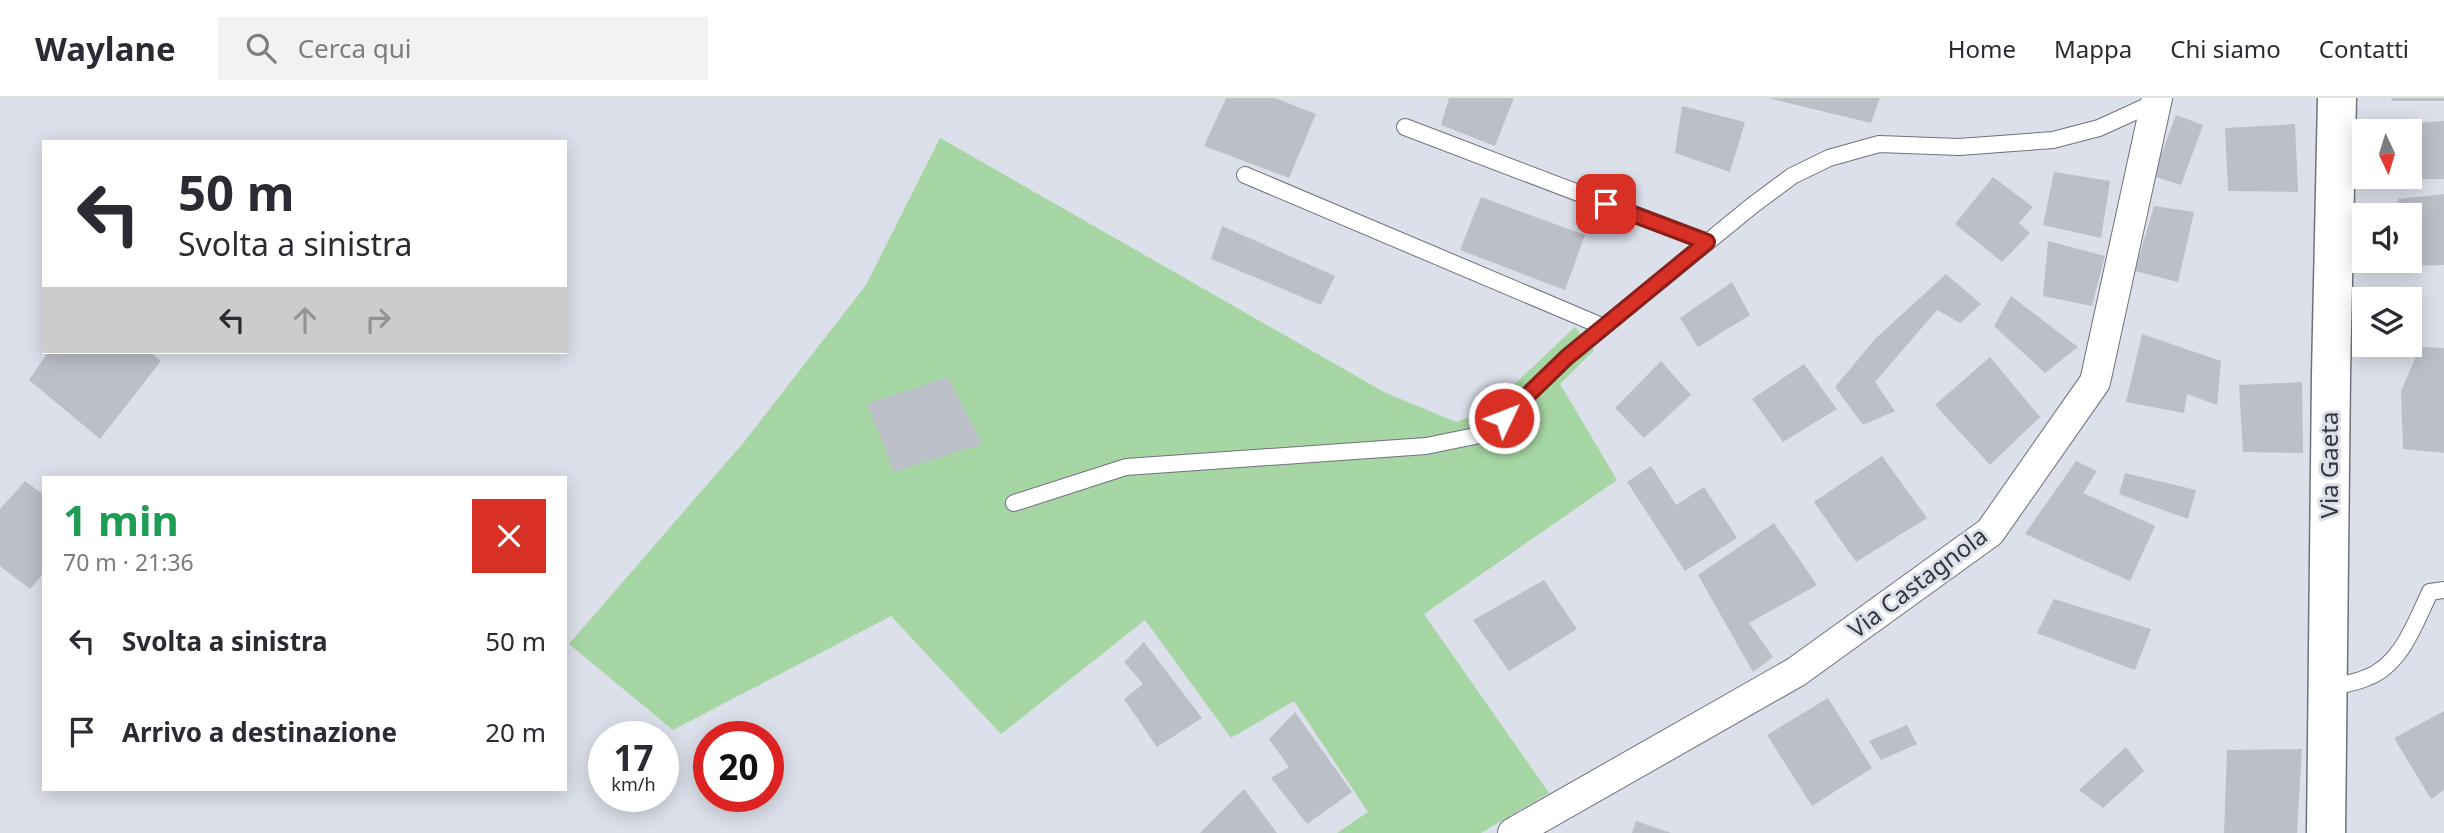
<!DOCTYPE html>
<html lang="it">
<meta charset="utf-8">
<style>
:root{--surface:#fff;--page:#f2f2f3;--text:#2b2b33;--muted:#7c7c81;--line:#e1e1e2}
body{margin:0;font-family:"Noto Sans",sans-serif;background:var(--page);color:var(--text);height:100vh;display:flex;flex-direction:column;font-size:26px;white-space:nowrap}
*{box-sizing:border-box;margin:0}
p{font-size:23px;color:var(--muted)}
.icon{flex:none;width:38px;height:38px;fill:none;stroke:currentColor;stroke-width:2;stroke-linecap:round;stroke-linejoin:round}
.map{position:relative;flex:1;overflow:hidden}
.panel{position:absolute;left:42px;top:378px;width:525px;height:315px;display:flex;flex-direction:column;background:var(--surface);border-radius:0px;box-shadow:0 4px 18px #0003}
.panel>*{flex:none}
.hud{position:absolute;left:42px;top:42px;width:525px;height:214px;border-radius:0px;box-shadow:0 4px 18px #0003;background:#fff;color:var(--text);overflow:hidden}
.needle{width:46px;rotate:176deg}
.buttons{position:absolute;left:2352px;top:21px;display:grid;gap:14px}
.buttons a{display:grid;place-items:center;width:70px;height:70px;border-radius:0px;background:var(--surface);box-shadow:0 4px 18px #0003;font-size:35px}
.speed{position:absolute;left:588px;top:623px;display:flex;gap:14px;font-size:35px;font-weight:700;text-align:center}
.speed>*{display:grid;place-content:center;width:91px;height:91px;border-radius:50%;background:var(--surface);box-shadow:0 4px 18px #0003;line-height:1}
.speed small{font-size:18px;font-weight:400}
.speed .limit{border:10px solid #d22;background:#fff;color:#111}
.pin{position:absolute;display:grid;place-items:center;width:60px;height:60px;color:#fff;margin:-30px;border-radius:14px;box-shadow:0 4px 10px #0006}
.me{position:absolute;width:77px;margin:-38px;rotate:47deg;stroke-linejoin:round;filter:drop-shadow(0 0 5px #0008)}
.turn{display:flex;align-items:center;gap:24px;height:147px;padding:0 21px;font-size:32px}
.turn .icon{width:91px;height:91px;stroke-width:2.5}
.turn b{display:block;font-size:49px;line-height:60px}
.lanes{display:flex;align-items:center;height:66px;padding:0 21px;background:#0003;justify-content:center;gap:35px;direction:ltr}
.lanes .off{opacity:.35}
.round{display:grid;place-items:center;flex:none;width:74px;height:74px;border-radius:0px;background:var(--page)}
.overview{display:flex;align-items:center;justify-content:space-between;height:119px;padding:0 21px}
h1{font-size:42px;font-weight:700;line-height:52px;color:#1e9e55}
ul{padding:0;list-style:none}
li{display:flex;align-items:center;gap:21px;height:91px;padding:0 21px}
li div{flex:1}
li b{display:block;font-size:26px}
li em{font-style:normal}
header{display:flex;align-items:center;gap:42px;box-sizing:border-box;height:98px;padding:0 35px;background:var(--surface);border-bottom:2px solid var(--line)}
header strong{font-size:33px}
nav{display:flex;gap:38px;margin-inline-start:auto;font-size:24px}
.search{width:490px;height:63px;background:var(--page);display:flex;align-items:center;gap:18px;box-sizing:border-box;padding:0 24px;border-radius:0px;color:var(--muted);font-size:26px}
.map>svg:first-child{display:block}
.green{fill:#a6d6a3}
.building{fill:#bbbfc8}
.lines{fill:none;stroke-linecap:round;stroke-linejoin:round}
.service-casing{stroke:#6e727a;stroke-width:18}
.minor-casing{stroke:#6e727a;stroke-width:32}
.secondary-casing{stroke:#6e727a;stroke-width:41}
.service{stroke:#fff;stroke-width:16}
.minor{stroke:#fff;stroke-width:30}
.secondary{stroke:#fff;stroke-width:38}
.route-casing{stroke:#8d1f18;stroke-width:18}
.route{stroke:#d93025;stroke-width:12}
.labels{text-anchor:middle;stroke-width:6;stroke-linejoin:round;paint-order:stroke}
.street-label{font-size:24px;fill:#35373b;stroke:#dce0ea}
</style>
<header>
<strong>Waylane</strong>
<div class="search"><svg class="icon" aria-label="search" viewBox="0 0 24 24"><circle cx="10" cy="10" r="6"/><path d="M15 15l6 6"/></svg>Cerca qui</div>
<nav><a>Home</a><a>Mappa</a><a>Chi siamo</a><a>Contatti</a></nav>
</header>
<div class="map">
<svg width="2444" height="735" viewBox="0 0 2444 735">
<rect width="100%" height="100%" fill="#dce0ea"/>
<path class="green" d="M940,40L1384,294L1456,324L1486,313L1575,229L1594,252L1560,286L1617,382L1424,516L1549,695L1481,735H1337L1368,714L1294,603L1231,640L1145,522L1001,636L891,518L673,632L569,546L744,344L866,187Z"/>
<path class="building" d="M1226,0H1275L1316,16L1289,80L1204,48Z
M1449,0H1514L1495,48L1441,27Z
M1768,0H1880L1871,25Z
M2391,0H2444V3H2392Z
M1682,8L1745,24L1730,74L1675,55Z
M2176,17L2203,27L2181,87L2153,78Z
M2444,23V81H2410V33H2401V26Z
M2295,26L2298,94L2228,93L2225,30Z
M2054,74L2110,83L2101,140L2043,127Z
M1993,79L2033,109L2019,125L2030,135L2002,164L1955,126Z
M2444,96V167L2401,168V163H2410V117H2399L2398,101Z
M1481,99L1585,137L1565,192L1460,152Z
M2154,108L2194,114L2178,184L2135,173Z
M1222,128L1335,178L1321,207L1211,161Z
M2048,143L2105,158L2092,208L2043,198Z
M1946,176L1981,206L1960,225L1937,212L1875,284L1895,313L1863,327L1835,289L1875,241Z
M1732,184L1750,217L1698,249L1680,220Z
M2011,198L2078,249L2045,275L1994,228Z
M2142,236L2221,263L2217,307L2187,296L2184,315L2126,304Z
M2420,249L2444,250V355L2403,351L2401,293Z
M48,254H150L161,263L100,341L29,282Z
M1990,259L2040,319L1990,367L1935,307Z
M1661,263L1691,297L1644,340L1615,310Z
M1804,266L1837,311L1783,344L1752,301Z
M948,279L982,346L894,374L867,306Z
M2302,284L2303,355L2243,354L2239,287Z
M1882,358L1927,420L1856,464L1814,404Z
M2076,363L2097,373L2083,395L2155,428L2130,483L2025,436Z
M1651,368L1676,407L1704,389L1737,440L1685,473L1627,384Z
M2125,375L2196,392L2188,421L2119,396Z
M25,383L44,397V475L30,491L0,468V411Z
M1774,425L1817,487L1749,525L1773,559L1753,574L1698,477Z
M1544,482L1577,531L1509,573L1473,522Z
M2054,501L2151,531L2135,572L2037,535Z
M1144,544L1202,620L1157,649L1124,601L1143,586L1124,564Z
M1828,600L1872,670L1812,708L1767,637Z
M2444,613V692L2431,701L2394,640Z
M1295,614L1352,694L1307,726L1271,680L1289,669L1269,641Z
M1907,627L1917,646L1881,662L1869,643Z
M2126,649L2144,673L2103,710L2079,692Z
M2302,651L2297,735H2224L2227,652Z
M1244,691L1277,735H1200Z
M1636,723L1671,735H1632Z"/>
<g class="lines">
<defs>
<path id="service" d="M1405,29L1707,144
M1245,77L1604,229
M1014,405L1126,369L1426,348L1475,338L1504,320L1567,259L1753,107L1792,78L1829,60L1879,46L1959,49L2053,42L2099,30L2156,4
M2328,590C2340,587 2354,585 2366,580C2401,568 2415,525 2430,494L2444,492"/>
<path id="minor" d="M1513,735L1796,574L1990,434L2095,284L2157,0"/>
<path id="secondary" d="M2326,735L2331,277L2337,0"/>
</defs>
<use href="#service" class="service-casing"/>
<use href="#minor" class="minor-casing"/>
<use href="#secondary" class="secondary-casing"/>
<use href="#service" class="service"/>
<use href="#minor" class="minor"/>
<use href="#secondary" class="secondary"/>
</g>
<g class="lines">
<defs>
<path id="route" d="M1504,320L1567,259L1707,144L1606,106"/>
</defs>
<use href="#route" class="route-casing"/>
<use href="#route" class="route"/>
</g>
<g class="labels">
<g class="street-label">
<text transform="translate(2330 367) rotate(-90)" y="8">Via Gaeta</text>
<text transform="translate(1918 485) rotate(-37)" y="8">Via Castagnola</text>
</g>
</g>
</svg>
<div class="buttons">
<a><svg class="needle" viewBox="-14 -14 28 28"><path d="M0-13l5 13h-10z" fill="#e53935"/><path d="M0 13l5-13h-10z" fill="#7c7c81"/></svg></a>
<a><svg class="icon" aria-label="sound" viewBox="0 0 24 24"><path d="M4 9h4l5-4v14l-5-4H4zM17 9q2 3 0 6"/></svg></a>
<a><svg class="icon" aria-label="layers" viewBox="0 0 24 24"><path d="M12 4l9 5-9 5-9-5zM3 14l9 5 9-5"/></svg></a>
</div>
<div class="speed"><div>17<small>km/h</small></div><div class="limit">20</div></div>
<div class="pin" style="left:1606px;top:106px;background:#d93025"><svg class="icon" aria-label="arrive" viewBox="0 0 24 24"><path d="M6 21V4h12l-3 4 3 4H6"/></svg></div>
<svg class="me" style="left:1504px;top:320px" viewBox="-20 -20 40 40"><circle r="17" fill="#d93025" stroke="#fff" stroke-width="3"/><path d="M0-11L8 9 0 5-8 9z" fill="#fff"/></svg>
<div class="hud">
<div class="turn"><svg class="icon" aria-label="left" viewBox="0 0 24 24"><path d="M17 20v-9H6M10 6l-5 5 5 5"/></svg><div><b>50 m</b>Svolta a sinistra</div></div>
<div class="lanes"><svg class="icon" aria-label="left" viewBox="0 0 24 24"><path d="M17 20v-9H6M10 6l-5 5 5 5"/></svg><svg class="icon off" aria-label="ahead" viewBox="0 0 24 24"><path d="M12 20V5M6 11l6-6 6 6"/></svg><svg class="icon off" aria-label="right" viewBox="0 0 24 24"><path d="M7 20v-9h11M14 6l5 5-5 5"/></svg></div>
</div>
<section class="panel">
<div class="overview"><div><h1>1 min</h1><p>70 m · 21:36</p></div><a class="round" style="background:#d93025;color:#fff"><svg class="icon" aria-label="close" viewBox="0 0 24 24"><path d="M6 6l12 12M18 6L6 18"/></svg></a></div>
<ul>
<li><svg class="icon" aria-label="left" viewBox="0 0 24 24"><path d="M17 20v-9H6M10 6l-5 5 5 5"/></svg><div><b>Svolta a sinistra</b></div><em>50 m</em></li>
<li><svg class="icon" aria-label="arrive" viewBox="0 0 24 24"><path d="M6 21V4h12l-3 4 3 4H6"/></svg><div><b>Arrivo a destinazione</b></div><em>20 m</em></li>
</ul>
</section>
</div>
